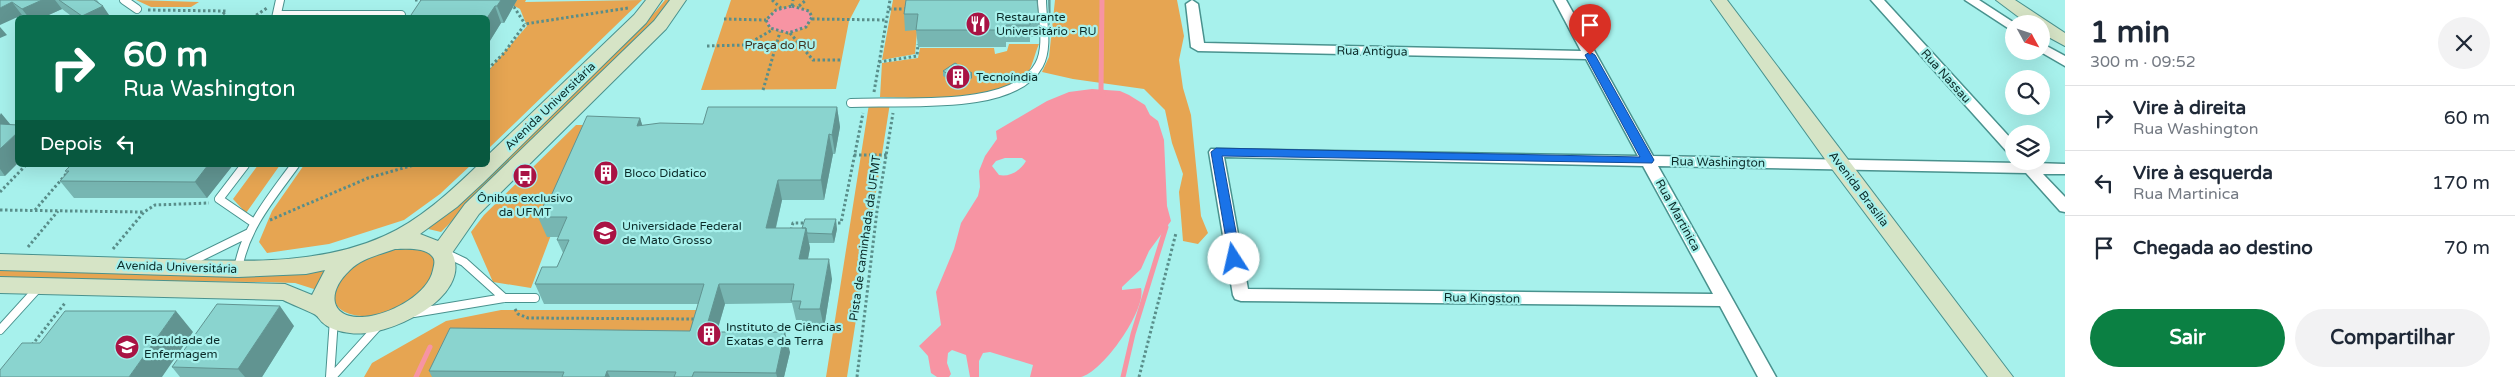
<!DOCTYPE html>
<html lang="pt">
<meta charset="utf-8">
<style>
:root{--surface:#fff;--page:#f2f2f3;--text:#1f2937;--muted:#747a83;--line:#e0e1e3;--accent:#0b8043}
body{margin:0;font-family:"Varela Round",sans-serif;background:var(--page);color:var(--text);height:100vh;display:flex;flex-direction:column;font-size:19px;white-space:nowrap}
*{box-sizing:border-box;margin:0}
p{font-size:16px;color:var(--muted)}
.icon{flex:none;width:28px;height:28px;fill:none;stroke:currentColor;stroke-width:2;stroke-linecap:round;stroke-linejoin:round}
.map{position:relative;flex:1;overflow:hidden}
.drawer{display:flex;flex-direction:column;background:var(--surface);width:450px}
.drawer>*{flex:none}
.banner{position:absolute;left:15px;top:15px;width:475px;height:152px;border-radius:8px;box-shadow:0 5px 20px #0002;background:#0b6e4f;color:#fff;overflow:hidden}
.needle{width:32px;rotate:130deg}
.tools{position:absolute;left:2005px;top:15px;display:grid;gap:10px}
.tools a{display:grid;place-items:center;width:45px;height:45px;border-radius:50%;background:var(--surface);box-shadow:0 5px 20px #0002;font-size:25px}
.pin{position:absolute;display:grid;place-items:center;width:42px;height:42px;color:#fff;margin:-51px -21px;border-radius:50% 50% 50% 0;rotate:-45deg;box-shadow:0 0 5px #0007}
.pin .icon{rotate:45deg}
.me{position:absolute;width:55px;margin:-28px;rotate:350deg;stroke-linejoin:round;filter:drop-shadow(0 0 4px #0008)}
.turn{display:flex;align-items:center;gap:18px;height:105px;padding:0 25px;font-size:22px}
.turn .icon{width:65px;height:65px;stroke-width:2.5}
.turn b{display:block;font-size:35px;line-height:42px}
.then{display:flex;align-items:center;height:48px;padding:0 25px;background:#0003;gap:10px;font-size:19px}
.round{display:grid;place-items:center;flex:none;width:52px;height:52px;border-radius:26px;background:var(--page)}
.headline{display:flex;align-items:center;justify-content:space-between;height:85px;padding:0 25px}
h1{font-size:30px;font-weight:700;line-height:38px}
.button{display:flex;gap:10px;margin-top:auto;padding:10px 25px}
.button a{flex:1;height:58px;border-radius:30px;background:var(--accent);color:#fff;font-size:20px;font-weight:700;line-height:58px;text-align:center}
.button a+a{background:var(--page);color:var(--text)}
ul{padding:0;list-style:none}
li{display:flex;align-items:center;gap:15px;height:65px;padding:0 25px;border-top:1px solid var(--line)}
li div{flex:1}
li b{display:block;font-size:19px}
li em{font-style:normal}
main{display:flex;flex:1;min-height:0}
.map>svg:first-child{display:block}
.green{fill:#e6a552}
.water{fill:#f794a3;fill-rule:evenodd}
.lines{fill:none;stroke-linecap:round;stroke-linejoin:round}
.stream{stroke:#f794a3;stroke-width:5}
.lane-casing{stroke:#49928e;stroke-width:10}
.street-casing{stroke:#49928e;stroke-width:3}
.secondary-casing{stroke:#49928e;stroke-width:2}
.path{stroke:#598e8a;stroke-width:3;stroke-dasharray:2.5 2.5;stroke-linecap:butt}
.lane{stroke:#fff;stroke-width:8}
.street{fill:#fff;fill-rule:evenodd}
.secondary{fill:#d6e4c6;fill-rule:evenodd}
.wall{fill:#77b6b2}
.shaded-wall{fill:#619491}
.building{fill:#8ad4cf;stroke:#619491}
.route{fill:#1a73e8;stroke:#114b97}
.labels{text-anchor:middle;stroke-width:4.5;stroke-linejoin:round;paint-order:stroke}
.poi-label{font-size:12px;fill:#0b2b29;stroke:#a7f1ec;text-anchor:start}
.park-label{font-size:12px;fill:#3e2f1e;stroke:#a7f1ec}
.street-label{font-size:12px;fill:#0b2b29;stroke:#a7f1ec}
</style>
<main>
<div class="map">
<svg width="2065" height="377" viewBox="0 0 2065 377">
<rect width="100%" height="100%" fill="#a7f1ec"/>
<path class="green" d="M136,0L199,2L191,7H151Z
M508,0H526L525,2L642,0L488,149V71L527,26L520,9L507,2Z
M665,0H675L441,232L424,228L492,172L656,11Z
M731,0H860L849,21L836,89L701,90Z
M893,0H920L915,54L882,60Z
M1055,0H1177L1184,36L1179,60L1183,88L1191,115L1201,216L1208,233L1198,244L1183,241L1179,192L1183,174L1172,143L1165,110L1144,89L1073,79L1042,72L1049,57Z
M1009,44H1039C1035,53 1033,64 1028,73C1009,103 912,98 880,97L882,63L918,58L920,48H994L995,54L1007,51Z
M890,103L847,377H826L869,104Z
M576,125H711L588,137L531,288L493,282L471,232L484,215Z
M258,165H280L246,213L233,199Z
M304,165H471L440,194L404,220L329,244L267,253L259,242L272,211Z
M393,246C402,247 416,246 424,250C446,261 431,288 416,299C402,309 380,318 362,316C317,313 334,275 361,258C370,253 383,250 393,246Z
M333,266L317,290L295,283L262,282L0,280V270L258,273Z
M501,310H704L691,347L440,377H364L372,363L446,321Z"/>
<path class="water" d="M792,6L809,11L812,17C807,34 784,36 770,28L767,25L768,16L776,10Z
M1092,89L1120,91L1129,95L1145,105L1150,115L1158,121L1164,140L1167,206L1171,221L1149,251L1141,269L1122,287V290L1141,288C1147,309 1103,372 1081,377C1065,377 1046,377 1030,377L1033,365L990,352L983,353L979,361V377H970L966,355L952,350L948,353L947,363L951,374L949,377H937L931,373L928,356L919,346L941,325L936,292L954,249L961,223L978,196L980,187L979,171L985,156L997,139L996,131L1047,101L1069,92ZM1005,158H1022L1026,161C1020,171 1010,177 999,175L992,166L996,161Z"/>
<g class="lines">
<path class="stream" d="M1102,0L1101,90L1103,95
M416,377L430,347
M1123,377L1133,334L1166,227L1163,222"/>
<defs>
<path id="lane" d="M124,0L137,9
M278,15H401L399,18
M276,18L280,0
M851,103C899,100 1013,113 1039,65C1049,47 1042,19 1042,0
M245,165L219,199L254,223
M445,253L464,262L504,298
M188,263L249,233
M238,269C245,228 271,198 295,165
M414,313L504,298H535
M0,330L39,287
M330,377L334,319
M332,377L379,325"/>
<path id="street" d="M1192,0L1198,4L1204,43L1581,51L1554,0H1566L1653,156L2019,163L2032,161L2034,163L2065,164V174H2043L2065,197V212L2060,211L2026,173L1658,166L1776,377H1758L1720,306L1241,301L1235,299L1233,295L1209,152L1211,149L1638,156L1586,59L1198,51L1191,47L1186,4ZM1224,157L1643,166L1713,294L1248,289Z
M1871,0H1884L2014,142V156L2009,154Z
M1965,0H1979L2016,24H2014V32Z
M2041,43L2065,56V66L2039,51H2041Z"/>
<path id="secondary" d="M646,0H662L646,23L484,182L457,207L420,234L438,241L465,204L654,21L670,0H686L666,29L479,214L452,253C474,297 386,339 350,333C341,332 329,329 322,322C319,319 318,316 314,314C304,309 293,305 283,300L0,293V277L285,284L312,295L325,270L306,274L238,277L0,270V254C54,256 109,257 163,259C237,261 315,267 384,236C419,221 451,191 478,165H488V155L634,15ZM395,249C406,249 424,247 432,256C436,260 434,265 433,270C428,294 393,312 371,316C332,323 323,295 350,270C362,258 379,255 395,249Z
M1711,0H1727L2013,377H1988L1832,169Z
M1996,0H2015L2065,33V46L2041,33V24H2028Z"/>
</defs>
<use href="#lane" class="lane-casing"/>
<use href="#street" class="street-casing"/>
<use href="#secondary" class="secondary-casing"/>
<path class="path" d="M415,0H425
M772,0L781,8
M509,5L514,7L525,24
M792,6L809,11L812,17L806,27L788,33L770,28L766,20L776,10Z
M792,6L793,0
M799,6L806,0
M889,9H909
M148,10L226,11L219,18
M252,18L267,8
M724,19L766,20
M812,19L887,20
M790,33L813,60H842
M707,46L746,45L772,30
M879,62L917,56L918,44
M488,69L504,53L525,24L628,8
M763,90L780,32
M874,92L890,0
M854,155H887
M0,192L26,165
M0,210L143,212
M35,210L74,165
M270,220L368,178L414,165
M833,223H841L863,113
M791,230L793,223H807
M28,247L58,211
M113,249L144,212L155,205L209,203
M515,309L518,314L528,318L697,319
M32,345L65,303
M857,377L877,211L893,113
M1139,377L1176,233"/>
<use href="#lane" class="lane"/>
<use href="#street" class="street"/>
<use href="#secondary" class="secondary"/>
</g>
<path class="wall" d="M0,0H97L111,18H74L62,9L42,18H25Z
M421,0H517L504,23H501L488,44V18Z
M906,0L1039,20V37H1030V42H1006V47H918L916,30L905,31L904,14Z
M1048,0H1050V37L1048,5Z
M943,71L972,78L960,86L943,76Z
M837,107L840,127L835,154H833L824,200H782L776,228L837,229L834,243H809L810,248L808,259L832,279L824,328L804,329L802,320H796L792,303L725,304L717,332L790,352L784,377H432L429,371L690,331L698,304H544L535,284L557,267L563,253L557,240L559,237H547L538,217L551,196L640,118L642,125L703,124Z
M0,113L5,176H0Z
M233,165L207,198H74L60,181L67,174L65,171Z
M294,326L262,377H180L172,367Z"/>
<path class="shaded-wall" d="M42,0H55L62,9L42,18H29L22,9Z
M501,0H517L504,23L497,6Z
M12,2L22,15L0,25V8Z
M103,6L111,18H83L82,16Z
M495,6L501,23L488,44L487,18Z
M0,27L7,35L0,38Z
M972,73V78L960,86V81Z
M837,107L840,127L835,154L832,135Z
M1,113L15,130L0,136V115Z
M640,118L646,137L637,126Z
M18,132V163L5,176L0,169V149Z
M829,134L833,154L824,200L821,180Z
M208,165H233L207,198L195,182Z
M778,180L782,200L771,248L766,228Z
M836,219L837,229L834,243L832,234Z
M806,228L810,248L804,279L799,259Z
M829,259L832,279L824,328L820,309Z
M719,284L725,304L711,351L705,332Z
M280,306L294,326L262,377H245L238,369Z
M176,311L193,332L162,377H129Z
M785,332L790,352L784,377H777L776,373Z
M607,371L610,377H605Z"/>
<path class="building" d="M0,0H42L22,9L12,2L0,8Z
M59,0H94L103,6L82,16Z
M421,0H501L497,6H495L487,18H409Z
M906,0H1037L1039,20H1030V25H1006L1005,30H916L918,14H904Z
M1049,0H1050V20Z
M955,63L972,73L960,81L943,71Z
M708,107H837L832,135L829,134L821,180H778L766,228H806L799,259H829L820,309H799L801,301H791L794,284H719L705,332H785L776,373L694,372L692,377H674L676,372L607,371L605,377H562L564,372L429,371L450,328L690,331L704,284H535L542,267H557L569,240H557L567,217H538L548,196H551L587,116L640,118L637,126L660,123L703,124Z
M0,124L18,125V132L0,149Z
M71,165H208L195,182L60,181L69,171H65Z
M805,219H836L832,234L807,233L806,228H802Z
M217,304L280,306L238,369L172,367Z
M65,311H176L129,377H0V370L22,343H40Z"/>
<path class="route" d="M1590,52L1595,55L1654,160L1652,163L1222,156L1241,259L1239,262H1230L1211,152L1216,148L1640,157L1585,55Z"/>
<defs>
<symbol id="restaurant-disc" viewBox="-11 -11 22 22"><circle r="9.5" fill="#a91344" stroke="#a7f1ec"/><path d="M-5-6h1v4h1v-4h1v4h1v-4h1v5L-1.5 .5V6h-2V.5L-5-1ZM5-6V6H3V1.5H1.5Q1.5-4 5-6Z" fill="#fff"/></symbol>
<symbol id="building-disc" viewBox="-11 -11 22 22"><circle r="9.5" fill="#a91344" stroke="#a7f1ec"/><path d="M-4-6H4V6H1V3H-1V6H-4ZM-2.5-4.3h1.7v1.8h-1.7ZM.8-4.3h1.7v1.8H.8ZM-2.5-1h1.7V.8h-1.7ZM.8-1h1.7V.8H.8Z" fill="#fff"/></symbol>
<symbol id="bus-disc" viewBox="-11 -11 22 22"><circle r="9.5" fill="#a91344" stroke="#a7f1ec"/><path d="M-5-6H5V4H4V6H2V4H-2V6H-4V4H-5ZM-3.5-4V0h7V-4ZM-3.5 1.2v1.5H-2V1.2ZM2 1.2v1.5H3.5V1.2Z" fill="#fff"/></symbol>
<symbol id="university-disc" viewBox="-11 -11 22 22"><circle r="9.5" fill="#a91344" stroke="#a7f1ec"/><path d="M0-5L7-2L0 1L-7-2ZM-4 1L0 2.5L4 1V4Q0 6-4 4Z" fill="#fff"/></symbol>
</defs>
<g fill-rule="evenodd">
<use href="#restaurant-disc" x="964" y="10" width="28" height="28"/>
<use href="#building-disc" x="944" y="63" width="28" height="28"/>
<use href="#building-disc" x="592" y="159" width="28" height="28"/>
<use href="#bus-disc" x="511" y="162" width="28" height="28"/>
<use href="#university-disc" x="591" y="219" width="28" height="28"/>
<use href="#building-disc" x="695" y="320" width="28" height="28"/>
<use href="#university-disc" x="113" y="333" width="28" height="28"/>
</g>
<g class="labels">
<g class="poi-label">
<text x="996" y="21">Restaurante<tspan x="996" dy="14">Universitário - RU</tspan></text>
<text x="976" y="81">Tecnoíndia</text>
<text x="624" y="177">Bloco Didatico</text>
<text x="525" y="202" text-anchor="middle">Ônibus exclusivo<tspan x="525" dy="14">da UFMT</tspan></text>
<text x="622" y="230">Universidade Federal<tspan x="622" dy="14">de Mato Grosso</tspan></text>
<text x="726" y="331">Instituto de Ciências<tspan x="726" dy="14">Exatas e da Terra</tspan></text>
<text x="144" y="344">Faculdade de<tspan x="144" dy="14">Enfermagem</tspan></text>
</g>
<g class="park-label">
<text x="780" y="49">Praça do RU</text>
</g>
<g class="street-label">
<text transform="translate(1372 51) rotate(1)" y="4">Rua Antigua</text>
<text transform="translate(1946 76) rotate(48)" y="4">Rua Nassau</text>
<text transform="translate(550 106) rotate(-44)" y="4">Avenida Universitária</text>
<text transform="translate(1718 162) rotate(1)" y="4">Rua Washington</text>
<text transform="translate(1859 189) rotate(53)" y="4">Avenida Brasília</text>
<text transform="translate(1678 215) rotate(61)" y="4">Rua Martinica</text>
<text transform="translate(865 238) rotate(-82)" y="4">Pista de caminhada da UFMT</text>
<text transform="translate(177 267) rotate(2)" y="4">Avenida Universitária</text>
<text transform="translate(1482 298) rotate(1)" y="4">Rua Kingston</text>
</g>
</g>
</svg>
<div class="tools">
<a><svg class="needle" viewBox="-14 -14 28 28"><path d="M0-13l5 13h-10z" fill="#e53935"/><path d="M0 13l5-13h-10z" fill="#747a83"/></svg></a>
<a><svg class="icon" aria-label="search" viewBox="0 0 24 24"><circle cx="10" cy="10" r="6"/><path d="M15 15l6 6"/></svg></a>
<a><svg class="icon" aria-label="layers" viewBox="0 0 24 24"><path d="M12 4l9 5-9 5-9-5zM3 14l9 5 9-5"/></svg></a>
</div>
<div class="pin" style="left:1590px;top:55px;background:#d93025"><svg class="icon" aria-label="arrive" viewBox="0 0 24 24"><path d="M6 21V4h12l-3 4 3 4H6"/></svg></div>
<svg class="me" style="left:1234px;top:259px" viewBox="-20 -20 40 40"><circle r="19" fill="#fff"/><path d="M0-13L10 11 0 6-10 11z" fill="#1a73e8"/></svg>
<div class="banner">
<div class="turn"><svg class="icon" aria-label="right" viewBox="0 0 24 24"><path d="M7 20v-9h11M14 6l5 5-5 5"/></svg><div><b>60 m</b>Rua Washington</div></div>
<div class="then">Depois<svg class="icon" aria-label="left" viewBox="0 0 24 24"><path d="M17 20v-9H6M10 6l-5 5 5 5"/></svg></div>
</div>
</div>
<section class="drawer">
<div class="headline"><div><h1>1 min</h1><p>300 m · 09:52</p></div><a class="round"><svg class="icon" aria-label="close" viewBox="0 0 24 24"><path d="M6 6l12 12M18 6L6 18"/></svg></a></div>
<ul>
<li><svg class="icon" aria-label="right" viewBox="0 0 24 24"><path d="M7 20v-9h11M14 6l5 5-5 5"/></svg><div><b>Vire à direita</b><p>Rua Washington</p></div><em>60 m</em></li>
<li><svg class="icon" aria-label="left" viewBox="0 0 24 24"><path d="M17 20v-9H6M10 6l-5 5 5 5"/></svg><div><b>Vire à esquerda</b><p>Rua Martinica</p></div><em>170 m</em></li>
<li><svg class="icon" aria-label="arrive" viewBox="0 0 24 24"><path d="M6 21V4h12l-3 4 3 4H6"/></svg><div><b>Chegada ao destino</b></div><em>70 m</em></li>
</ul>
<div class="button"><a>Sair</a><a>Compartilhar</a></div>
</section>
</main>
